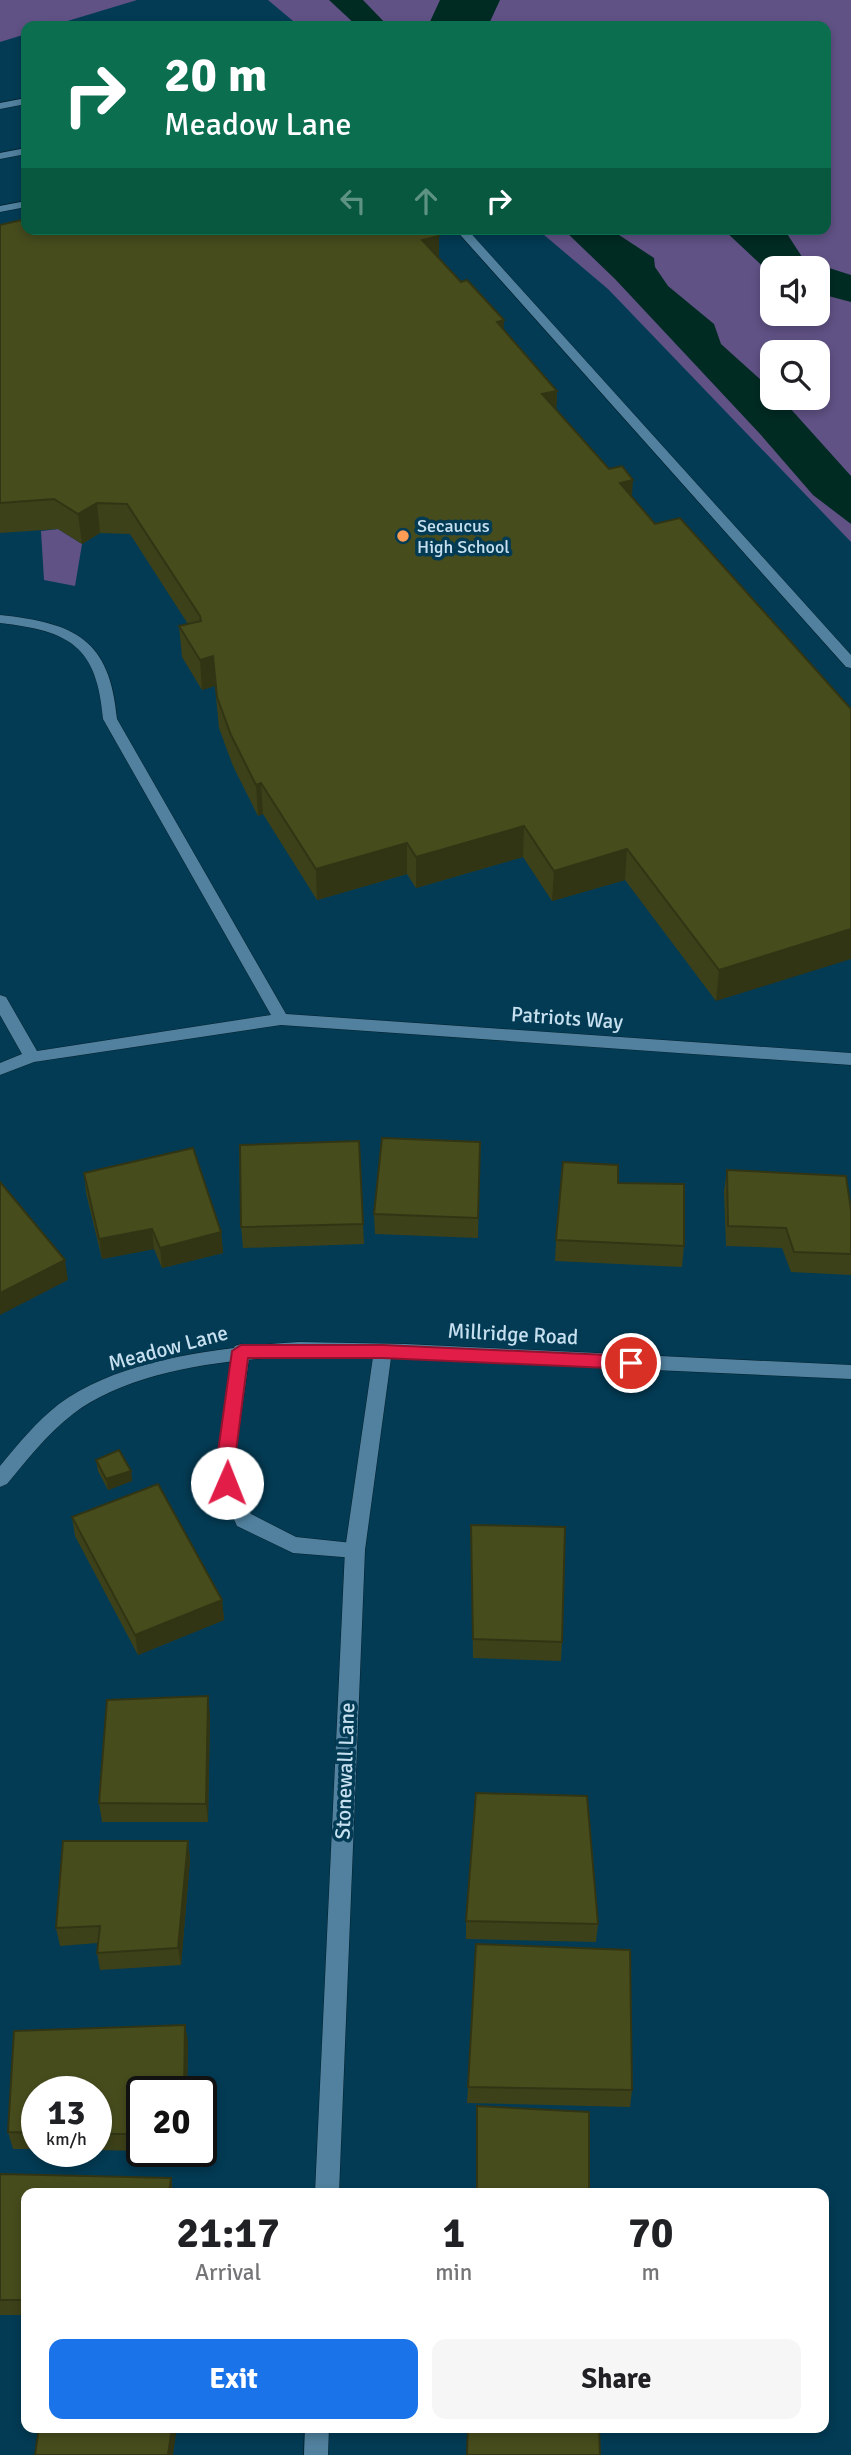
<!DOCTYPE html>
<style>
:root{--surface:#fff;--page:#f6f6f6;--text:#202124;--muted:#757577;--accent:#1a73e8}
body{margin:0;font-family:Signika,sans-serif;background:var(--page);color:var(--text);height:100vh;display:flex;flex-direction:column;font-size:26px;white-space:nowrap}
*{box-sizing:border-box;margin:0}
p{font-size:23px;color:var(--muted)}
.icon{flex:none;width:38px;height:38px;fill:none;stroke:currentColor;stroke-width:2;stroke-linecap:round;stroke-linejoin:round}
.map{position:relative;flex:1;overflow:hidden}
.sheet{position:absolute;left:21px;top:2188px;width:808px;height:245px;display:flex;flex-direction:column;background:var(--surface);border-radius:14px;box-shadow:0 4px 10px #0003}
.sheet>*{flex:none}
.hud{position:absolute;left:21px;top:21px;width:810px;height:214px;border-radius:14px;box-shadow:0 4px 10px #0003;background:#0b6e4f;color:#fff;overflow:hidden}
.fabs{position:absolute;left:760px;top:256px;display:grid;gap:14px}
.fabs a{display:grid;place-items:center;width:70px;height:70px;border-radius:14px;background:var(--surface);box-shadow:0 4px 10px #0003;font-size:35px}
.speed{position:absolute;left:21px;top:2076px;display:flex;gap:14px;font-size:35px;font-weight:700;text-align:center}
.speed>*{display:grid;place-content:center;width:91px;height:91px;border-radius:50%;background:var(--surface);box-shadow:0 4px 10px #0003;line-height:1}
.speed small{font-size:18px;font-weight:400}
.speed .limit{border:4px solid #111;border-radius:10px;background:#fff;color:#111}
.pin{position:absolute;display:grid;place-items:center;width:60px;height:60px;color:#fff;margin:-30px;border:4px solid #fff;border-radius:50%;box-shadow:0 2px 7px #0007}
.me{position:absolute;width:77px;margin:-38px;rotate:1deg;stroke-linejoin:round;filter:drop-shadow(0 0 5px #0008)}
.turn{display:flex;align-items:center;gap:24px;height:147px;padding:0 28px;font-size:32px}
.turn .icon{width:91px;height:91px;stroke-width:2.5}
.turn b{display:block;font-size:49px;line-height:60px}
.lanes{display:flex;align-items:center;height:66px;padding:0 28px;background:#0003;justify-content:center;gap:35px;direction:ltr}
.lanes .off{opacity:.35}
.eta{display:flex;justify-content:space-evenly;align-items:center;height:119px;text-align:center}
.eta b{font-size:42px;font-weight:700;line-height:49px}
.action{display:flex;gap:14px;margin-top:auto;padding:14px 28px}
.action a{flex:1;height:80px;border-radius:14px;background:var(--accent);color:#fff;font-size:28px;font-weight:700;line-height:80px;text-align:center}
.action a+a{background:var(--page);color:var(--text)}
.map>svg:first-child{display:block}
.green{fill:#605285;fill-rule:evenodd}
.water{fill:#002b23}
.lines{fill:none;stroke-linecap:round;stroke-linejoin:round}
.lane-casing{stroke:#06212e;stroke-width:1}
.street-casing{stroke:#06212e;stroke-width:1}
.lane{fill:#51819e;fill-rule:evenodd}
.street{fill:#51819e;fill-rule:evenodd}
.wall{fill:#3d4119}
.shaded-wall{fill:#323514}
.building{fill:#474c1d;stroke:#323514;stroke-width:2}
.route{fill:#e11d48;stroke:#92132f;stroke-width:2}
.poi-dot{fill:#fd9d55;stroke:#033b54;stroke-width:2.5}
.labels{text-anchor:middle;stroke-width:7;stroke-linejoin:round;paint-order:stroke}
.far-poi-label{font-size:18px;fill:#c7e0f0;stroke:#033b54;text-anchor:start}
.street-label{font-size:21px;fill:#c7e0f0;stroke:#033b54}
</style>
<div class="map">
<svg width="851" height="2455" viewBox="0 0 851 2455">
<rect width="100%" height="100%" fill="#033b54"/>
<path class="green" d="M0,0H137L51,26H26V34L0,42Z
M268,0H851V542L608,289L537,229H826V26H299ZM772,268H817V313H772ZM772,352H817V397H772Z
M58,529L82,544L75,586L44,580L41,531Z"/>
<path class="water" d="M329,0H363L388,26H357Z
M440,0H500L488,26H428Z
M563,229H610L654,258L655,267L668,286L714,324L721,344L772,390V397H780L851,476V524L813,495L761,435L615,279Z
M723,229H784L804,260L851,275V302L817,293V268H772V275Z"/>
<g class="lines">
<defs>
<path id="lane" d="M26,98V104L0,109V103Z
M26,148V154L0,159V153Z
M26,201V207L0,212V206Z
M455,229H467L851,655V668L846,667Z
M0,615C75,623 110,639 117,719L286,1014L851,1053V1065L281,1025L34,1062L0,1075V1063L22,1054L0,1015V995L6,997L37,1051L271,1015L103,719C97,646 70,631 0,623Z
M241,1344L247,1346L250,1351L235,1459L237,1483L251,1514L296,1537L362,1544L365,1550L362,1556L355,1558L293,1553L237,1526L217,1483V1459L232,1351L235,1346Z"/>
<path id="street" d="M299,1342L405,1344L851,1365V1379L391,1358L365,1550L339,2193H315L345,1550L373,1357C283,1354 147,1358 73,1414C47,1434 27,1460 7,1484L0,1487V1466C18,1444 37,1421 59,1404C121,1358 224,1347 299,1342Z
M305,2427H329L328,2455H304Z"/>
</defs>
<use href="#lane" class="lane-casing"/>
<use href="#street" class="street-casing"/>
<use href="#lane" class="lane"/>
<use href="#street" class="street"/>
</g>
<path class="wall" d="M26,192V229L439,259L557,391L556,410L655,524L851,709L716,1001L625,880L552,901L523,857L416,888L407,874L317,900L263,814L258,816L233,766L219,728L215,686L202,690L182,657L179,626L188,624L130,534L100,533L82,544L58,529L0,533V225L26,219L23,193Z
M359,1141L364,1244L243,1248L241,1227Z
M480,1142L478,1238L375,1234L374,1214Z
M727,1170L851,1210V1275L791,1272L782,1248L726,1246L724,1191Z
M84,1173L221,1232L223,1253L162,1268L154,1249L102,1259L86,1193Z
M556,1240L684,1246L682,1267L555,1261Z
M96,1460L131,1471L132,1481L108,1490L98,1471Z
M72,1517L222,1600L224,1620L138,1655L75,1536Z
M471,1525L562,1642L561,1661L473,1658Z
M210,1715L208,1822H102L99,1803Z
M188,1841L190,1860L181,1965L100,1970L97,1953L98,1943L60,1946L56,1928Z
M466,1921L598,1924L596,1942L466,1939Z
M185,2025L188,2042L187,2091H142V2151L96,2150V2091H37V2149H13L8,2132L14,2031Z
M468,2087L632,2090L630,2107L467,2103Z
M143,2151H187V2152Z
M0,2174L171,2178L173,2193H26V2315H0Z"/>
<path class="shaded-wall" d="M439,236V265L422,240Z
M504,320L503,350L497,322Z
M557,391L556,420L542,394Z
M633,480L631,510L620,483Z
M97,503L100,533L82,544L78,514Z
M213,656L215,686L202,690L200,660Z
M261,783L263,814L258,816L256,785Z
M524,826L523,857L416,888V857Z
M407,843V874L317,900L316,869Z
M627,849L625,880L552,901L554,871Z
M851,929V959L716,1001L719,970Z
M152,1229L154,1249L102,1259L99,1239Z
M221,1232L223,1253L162,1268L160,1248Z
M65,1260L68,1280L0,1315V1293Z
M131,1471L132,1481L108,1490L106,1479Z
M222,1600L224,1620L138,1655L135,1635Z
M208,1696L210,1715L208,1822L206,1804Z
M188,1841L190,1860L181,1965L178,1948Z
M185,2025L188,2042L187,2091H184Z
M171,2178L173,2193H169Z
M172,2427H177L173,2455H168Z"/>
<path class="building" d="M26,219V229H433L439,236L422,240L461,282L467,280L504,320L497,322L557,391L542,394L609,469L622,466L633,480L620,483L655,524L680,518L851,709V929L719,970L627,849L554,871L524,826L416,857L407,843L316,869L261,783L256,785L231,735L217,697L213,656L200,660L179,626L201,621L200,616L127,504L97,503L78,514L54,499L0,503V225Z
M382,1138L480,1142L478,1218L374,1214Z
M359,1141L363,1224L241,1227L240,1145Z
M193,1148L221,1232L160,1248L152,1229L99,1239L84,1173Z
M563,1162L618,1165V1183L684,1184V1246L556,1240Z
M727,1170L846,1176L851,1210V1254L794,1252L786,1228L728,1226Z
M0,1182L65,1260L0,1293Z
M119,1450L131,1471L106,1479L96,1460Z
M158,1484L222,1600L135,1635L72,1517Z
M471,1525L565,1527L562,1642L473,1639Z
M208,1696L206,1804L99,1803L107,1700Z
M476,1793L587,1796L598,1924L466,1921Z
M63,1841H188L178,1948L97,1953L100,1926L56,1928Z
M476,1944L630,1950L632,2090L468,2087Z
M185,2025L184,2091H142V2134H96V2091H37V2133L8,2132L14,2031Z
M477,2106L589,2112V2193H477Z
M0,2174L171,2178L169,2193H26V2300H0Z
M39,2427H172L168,2455H35Z
M468,2427H599L600,2455H467Z"/>
<path class="route" d="M241,1345H383L631,1356L639,1363L631,1369L383,1358H248L235,1459V1483L227,1490L218,1483L217,1459L232,1351Z"/>
<circle class="poi-dot" cx="403" cy="536" r="7"/>
<g class="labels">
<g class="far-poi-label">
<text x="417" y="532">Secaucus<tspan x="417" dy="21">High School</tspan></text>
</g>
<g class="street-label">
<text transform="translate(567 1018) rotate(4)" y="7">Patriots Way</text>
<text transform="translate(513 1334) rotate(3)" y="7">Millridge Road</text>
<text transform="translate(168 1348) rotate(-15)" y="7">Meadow Lane</text>
<text transform="translate(345 1771) rotate(-88)" y="7">Stonewall Lane</text>
</g>
</g>
</svg>
<div class="fabs">
<a><svg class="icon" aria-label="sound" viewBox="0 0 24 24"><path d="M4 9h4l5-4v14l-5-4H4zM17 9q2 3 0 6"/></svg></a>
<a><svg class="icon" aria-label="search" viewBox="0 0 24 24"><circle cx="10" cy="10" r="6"/><path d="M15 15l6 6"/></svg></a>
</div>
<div class="speed"><div>13<small>km/h</small></div><div class="limit">20</div></div>
<div class="pin" style="left:631px;top:1363px;background:#d93025"><svg class="icon" aria-label="arrive" viewBox="0 0 24 24"><path d="M6 21V4h12l-3 4 3 4H6"/></svg></div>
<svg class="me" style="left:227px;top:1483px" viewBox="-20 -20 40 40"><circle r="19" fill="#fff"/><path d="M0-13L10 11 0 6-10 11z" fill="#e11d48"/></svg>
<div class="hud">
<div class="turn"><svg class="icon" aria-label="right" viewBox="0 0 24 24"><path d="M7 20v-9h11M14 6l5 5-5 5"/></svg><div><b>20 m</b>Meadow Lane</div></div>
<div class="lanes"><svg class="icon off" aria-label="left" viewBox="0 0 24 24"><path d="M17 20v-9H6M10 6l-5 5 5 5"/></svg><svg class="icon off" aria-label="ahead" viewBox="0 0 24 24"><path d="M12 20V5M6 11l6-6 6 6"/></svg><svg class="icon" aria-label="right" viewBox="0 0 24 24"><path d="M7 20v-9h11M14 6l5 5-5 5"/></svg></div>
</div>
<section class="sheet">
<div class="eta">
<div><b>21:17</b><p>Arrival</p></div>
<div><b>1</b><p>min</p></div>
<div><b>70</b><p>m</p></div>
</div>
<div class="action"><a>Exit</a><a>Share</a></div>
</section>
</div>
